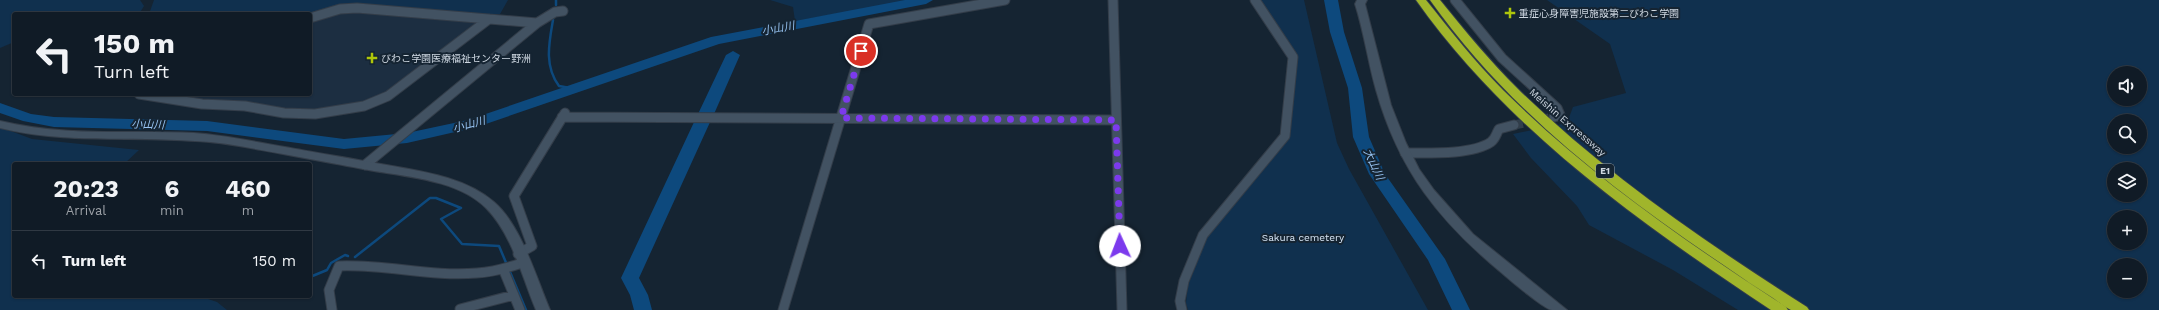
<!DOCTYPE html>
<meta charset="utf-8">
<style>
:root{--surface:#101b26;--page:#1e2832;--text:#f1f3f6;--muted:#9ca1a7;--line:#303943}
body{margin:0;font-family:"Work Sans","Noto Sans JP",sans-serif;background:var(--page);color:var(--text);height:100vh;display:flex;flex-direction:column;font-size:15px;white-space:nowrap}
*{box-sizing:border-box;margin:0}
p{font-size:13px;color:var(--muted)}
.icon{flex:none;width:22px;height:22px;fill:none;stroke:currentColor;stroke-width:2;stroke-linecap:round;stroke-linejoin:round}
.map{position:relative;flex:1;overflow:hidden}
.side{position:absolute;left:12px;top:162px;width:300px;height:136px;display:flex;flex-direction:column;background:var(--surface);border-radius:4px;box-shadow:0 1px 3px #0004,0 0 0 1px var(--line)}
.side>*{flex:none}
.hud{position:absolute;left:12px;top:12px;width:300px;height:84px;border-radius:4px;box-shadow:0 1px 3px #0004,0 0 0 1px var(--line);background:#101b26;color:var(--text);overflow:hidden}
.buttons{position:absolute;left:2107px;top:66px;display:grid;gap:8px}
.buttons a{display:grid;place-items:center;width:40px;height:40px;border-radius:50%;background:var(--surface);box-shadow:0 1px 3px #0004,0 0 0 1px var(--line);font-size:20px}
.pin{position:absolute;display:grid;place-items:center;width:34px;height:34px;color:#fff;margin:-17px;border:2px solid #fff;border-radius:50%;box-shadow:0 1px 4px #0007}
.me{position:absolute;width:44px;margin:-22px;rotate:358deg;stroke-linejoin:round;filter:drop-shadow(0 0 3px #0008)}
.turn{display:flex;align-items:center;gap:14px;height:84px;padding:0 16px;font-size:18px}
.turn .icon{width:52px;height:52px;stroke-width:2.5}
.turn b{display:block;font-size:28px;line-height:34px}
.eta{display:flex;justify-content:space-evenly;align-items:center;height:68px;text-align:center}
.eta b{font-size:24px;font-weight:700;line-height:28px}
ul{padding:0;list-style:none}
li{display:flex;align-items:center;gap:12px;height:60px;padding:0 16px;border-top:1px solid var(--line)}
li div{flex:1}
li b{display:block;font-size:15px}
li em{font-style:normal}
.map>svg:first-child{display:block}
.built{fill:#1c2e41}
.green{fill:#10304e;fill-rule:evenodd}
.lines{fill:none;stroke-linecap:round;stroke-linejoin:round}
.stream{stroke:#0d497d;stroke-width:2.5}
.river{fill:#0d497d;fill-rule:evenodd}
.street-tunnel{stroke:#313f4c;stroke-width:9;stroke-dasharray:9 4.5;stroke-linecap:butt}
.street-casing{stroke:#333d49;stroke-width:11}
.secondary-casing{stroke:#333d49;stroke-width:2}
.highway-casing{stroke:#333d49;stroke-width:2}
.street{stroke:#425262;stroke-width:9}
.secondary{fill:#425262;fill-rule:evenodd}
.highway{fill:#a0b52b;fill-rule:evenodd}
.route{stroke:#7c3aed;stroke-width:7;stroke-dasharray:0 12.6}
.poi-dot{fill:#aec60b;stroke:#152432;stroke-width:1.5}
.labels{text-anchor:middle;stroke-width:4;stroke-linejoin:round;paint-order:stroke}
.shield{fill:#152432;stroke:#96a1ac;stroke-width:1}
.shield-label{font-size:9px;font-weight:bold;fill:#ced7e1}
.poi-label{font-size:10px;fill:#ced7e1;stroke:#152432;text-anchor:start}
.street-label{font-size:10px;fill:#ced7e1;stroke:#152432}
.park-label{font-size:10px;fill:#d6e5f5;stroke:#152432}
.water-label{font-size:11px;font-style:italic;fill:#97c3f1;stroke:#152432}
</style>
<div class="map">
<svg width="2159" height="310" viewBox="0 0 2159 310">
<rect width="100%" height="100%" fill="#152432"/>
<path class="built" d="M354,10L481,23L385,96L346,108L317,111L205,102L152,94H310V20Z"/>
<path class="green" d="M0,0H140L144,6L139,14H14V42L0,48Z
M154,0H508L500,14C479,14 458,14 438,12C394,8 350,0 307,14H149Z
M770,0H916L795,21L793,7Z
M1259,0H1304L1337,143L1349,169L1428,310H1188L1186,303L1188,285L1207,237L1289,136L1296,57Z
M1547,0H2159V310H1738L1673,270L1589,225L1577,206L1531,158L1513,134L1567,123L1573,107L1626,93L1610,44ZM2114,73H2140V99H2114ZM2114,121H2140V147H2114ZM2114,169H2140V195H2114ZM2114,217H2140V243H2114ZM2114,265H2140V291H2114Z
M0,127L32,139L139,150L124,164H14V296H199L217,302L227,310H0Z"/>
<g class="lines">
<path class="stream" d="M556,0V5
M553,20C549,43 544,66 559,86L576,89
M212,164L216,162
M355,257L430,198H436L461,208L441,219L462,244L499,246L526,310
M310,277L327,270L331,263L345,255L348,256"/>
<path class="river" d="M905,0H933L926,4L719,44L477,127L407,143L344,149L207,131L54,127L23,121L0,113V103L31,114L54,117L207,121L344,139L407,133L468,120L711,37Z
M1324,0H1338L1344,32L1362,88L1369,137L1385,174L1445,259L1470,310H1452L1428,260L1369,174L1353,137L1348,88L1330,32Z
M733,51L740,55L714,114L709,118L711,120L639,278L648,295L652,310H634L630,295L621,278L695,120L700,116L698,114L726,55Z"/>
<path class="street-tunnel" d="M1514,125L1549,118"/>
<defs>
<path id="street" d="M1113,0L1122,310
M1455,0L1502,58L1557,108L1560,115L1554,117
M310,18L340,9L357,8L537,23
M139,94L202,104L245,106L284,113L315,114L364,106L388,96L489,19
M562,117L1116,120
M1405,153C1428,153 1472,155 1491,142C1496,138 1496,134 1499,129L1514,125
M365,165L537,23L555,12L563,11
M518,254L532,246L514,196L565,113
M504,271L520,310
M460,309L514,295
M332,310L329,290L339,266C385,264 431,277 477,273C493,272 507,268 522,263
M783,310L869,24L1005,0
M1182,310L1180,301L1184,281L1203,235L1285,136L1293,57L1255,0"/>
<path id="secondary" d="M1357,0H1367L1365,4L1391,105L1406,143L1419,169L1434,190L1473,234L1567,310C1562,310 1557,310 1552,310C1544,309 1511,281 1503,274C1439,221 1399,171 1376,90C1368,62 1364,32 1355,4Z
M0,121C67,137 127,130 194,133C225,135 255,142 285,147C317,153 349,158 381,164C419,171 464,176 494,202C521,225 536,277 550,310H536C522,277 512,234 486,208C459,181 411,177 374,171C344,165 314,160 283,154C254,149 225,142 195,141C129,136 65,144 0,128Z"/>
<path id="highway" d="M1416,0H1426C1451,31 1475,62 1503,90C1588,174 1686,242 1786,307L1788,310H1771C1640,223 1508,130 1416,0Z
M1430,0H1440C1465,31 1490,61 1518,89C1605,174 1705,242 1807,307L1809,310C1804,310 1796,310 1791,310C1785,307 1779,302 1773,298C1757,288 1741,277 1725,266C1616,193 1507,109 1430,0Z"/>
</defs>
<use href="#street" class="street-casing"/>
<use href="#secondary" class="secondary-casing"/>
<use href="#highway" class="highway-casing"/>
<use href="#street" class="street"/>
<use href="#secondary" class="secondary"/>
<use href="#highway" class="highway"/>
</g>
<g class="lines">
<path class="route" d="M861,51L841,118L1116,120L1120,246"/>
</g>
<g class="poi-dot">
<path d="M1508 7h4v4h4v4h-4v4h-4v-4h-4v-4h4z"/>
<path d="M370 52h4v4h4v4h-4v4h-4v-4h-4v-4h4z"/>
</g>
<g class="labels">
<rect class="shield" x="1596" y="164" width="18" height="14" rx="3"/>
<g class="shield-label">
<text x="1605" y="174">E1</text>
</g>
<g class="poi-label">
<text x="1519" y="17">重症心身障害児施設第二びわこ学園</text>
<text x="381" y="62">びわこ学園医療福祉センター野洲</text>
</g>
<g class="street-label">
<text transform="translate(1568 122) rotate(41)" y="4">Meishin Expressway</text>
</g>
<g class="park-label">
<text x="1303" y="241">Sakura cemetery</text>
</g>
<g class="water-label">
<text transform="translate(778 28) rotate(-11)" y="4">小山川</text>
<text transform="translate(148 124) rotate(2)" y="4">小山川</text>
<text transform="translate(469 124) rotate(-15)" y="4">小山川</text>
<text transform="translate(1374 164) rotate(65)" y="4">大山川</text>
</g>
</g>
</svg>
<div class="buttons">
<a><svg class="icon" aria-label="sound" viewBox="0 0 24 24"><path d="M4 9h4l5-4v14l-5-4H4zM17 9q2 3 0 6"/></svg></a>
<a><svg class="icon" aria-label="search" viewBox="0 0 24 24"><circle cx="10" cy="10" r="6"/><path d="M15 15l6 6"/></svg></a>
<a><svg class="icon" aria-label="layers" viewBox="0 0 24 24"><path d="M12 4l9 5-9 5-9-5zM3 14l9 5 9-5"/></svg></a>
<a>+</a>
<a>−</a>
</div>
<div class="pin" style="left:861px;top:51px;background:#d93025"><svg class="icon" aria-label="arrive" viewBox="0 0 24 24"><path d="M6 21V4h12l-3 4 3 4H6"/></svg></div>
<svg class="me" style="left:1120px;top:246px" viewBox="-20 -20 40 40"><circle r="19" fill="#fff"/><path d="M0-13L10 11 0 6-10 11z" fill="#7c3aed"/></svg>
<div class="hud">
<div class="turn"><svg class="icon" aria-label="left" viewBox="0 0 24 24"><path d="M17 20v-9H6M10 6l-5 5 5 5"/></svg><div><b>150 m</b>Turn left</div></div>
</div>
<section class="side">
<div class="eta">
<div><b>20:23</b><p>Arrival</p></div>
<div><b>6</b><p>min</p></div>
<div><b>460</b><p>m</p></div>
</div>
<ul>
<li><svg class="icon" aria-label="left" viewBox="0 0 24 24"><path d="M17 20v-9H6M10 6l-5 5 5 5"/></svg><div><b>Turn left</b></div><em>150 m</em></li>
</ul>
</section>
</div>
